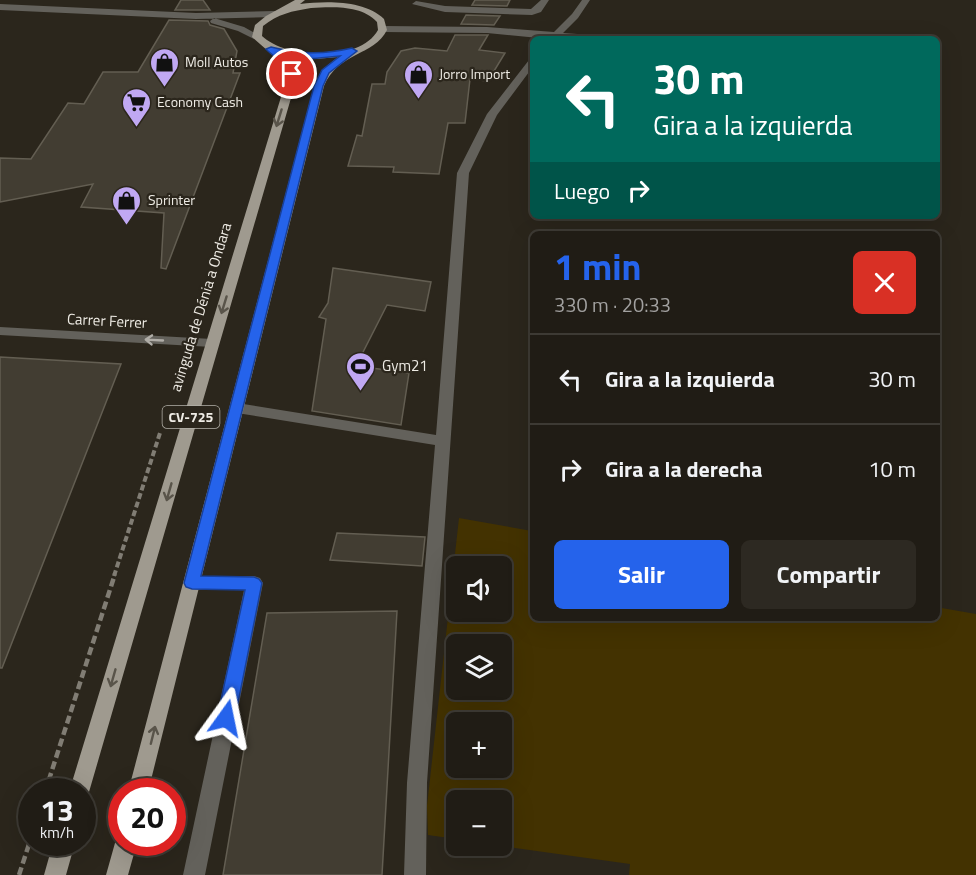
<!DOCTYPE html>
<html lang="es">
<meta charset="utf-8">
<style>
:root{--surface:#201c15;--page:#2d2922;--text:#f1f3f6;--muted:#a2a1a0;--line:#3d3a34;--accent:#2563eb}
body{margin:0;font-family:"Titillium Web",sans-serif;background:var(--page);color:var(--text);height:100vh;display:flex;flex-direction:column;font-size:22px;white-space:nowrap}
*{box-sizing:border-box;margin:0}
p{font-size:20px;color:var(--muted)}
.icon{flex:none;width:33px;height:33px;fill:none;stroke:currentColor;stroke-width:2;stroke-linecap:round;stroke-linejoin:round}
.map{position:relative;flex:1;overflow:hidden}
.drawer{position:absolute;left:530px;top:231px;width:410px;height:390px;display:flex;flex-direction:column;background:var(--surface);border-radius:9px;box-shadow:0 6px 24px #0002,0 0 0 2px var(--line)}
.drawer>*{flex:none}
.hud{position:absolute;left:530px;top:36px;width:410px;height:183px;border-radius:9px;box-shadow:0 6px 24px #0002,0 0 0 2px var(--line);background:#00695c;color:#fff;overflow:hidden}
.tools{position:absolute;left:446px;top:556px;display:grid;gap:12px}
.tools a{display:grid;place-items:center;width:66px;height:66px;border-radius:9px;background:var(--surface);box-shadow:0 6px 24px #0002,0 0 0 2px var(--line);font-size:30px}
.speed{position:absolute;left:18px;top:778px;display:flex;gap:12px;font-size:30px;font-weight:700;text-align:center}
.speed>*{display:grid;place-content:center;width:78px;height:78px;border-radius:50%;background:var(--surface);box-shadow:0 6px 24px #0002,0 0 0 2px var(--line);line-height:1}
.speed small{font-size:15px;font-weight:400}
.speed .limit{border:9px solid #d22;background:#fff;color:#111}
.pin{position:absolute;display:grid;place-items:center;width:51px;height:51px;color:#fff;margin:-26px;border:3px solid #fff;border-radius:50%;box-shadow:0 2px 6px #0007}
.me{position:absolute;width:66px;margin:-33px;rotate:12deg;stroke-linejoin:round;filter:drop-shadow(0 0 4px #0008)}
.turn{display:flex;align-items:center;gap:21px;height:126px;padding:0 24px;font-size:27px}
.turn .icon{width:78px;height:78px;stroke-width:2.5}
.turn b{display:block;font-size:42px;line-height:51px}
.then{display:flex;align-items:center;height:57px;padding:0 24px;background:#0003;gap:12px;font-size:22px}
.round{display:grid;place-items:center;flex:none;width:63px;height:63px;border-radius:9px;background:var(--page)}
.head{display:flex;align-items:center;justify-content:space-between;height:102px;padding:0 24px}
h1{font-size:36px;font-weight:700;line-height:45px;color:var(--accent)}
.action{display:flex;gap:12px;margin-top:auto;padding:12px 24px}
.action a{flex:1;height:69px;border-radius:9px;background:var(--accent);color:#fff;font-size:24px;font-weight:700;line-height:69px;text-align:center}
.action a+a{background:var(--page);color:var(--text)}
ul{padding:0;list-style:none}
li{display:flex;align-items:center;gap:18px;height:90px;padding:0 24px;border-top:2px solid var(--line)}
li div{flex:1}
li b{display:block;font-size:22px}
li em{font-style:normal}
.map>svg:first-child{display:block}
.green{fill:#433201;fill-rule:evenodd}
.building{fill:#423d32;stroke:#635e52;stroke-width:1.5}
.lines{fill:none;stroke-linecap:round;stroke-linejoin:round}
.path-far1{stroke:#817d74;stroke-width:4;stroke-dasharray:6 3;stroke-linecap:butt}
.path{stroke:#817d74;stroke-width:4.5;stroke-dasharray:8 4;stroke-linecap:butt}
.minor{fill:#63615b;fill-rule:evenodd}
.major{fill:#9f9a8f;fill-rule:evenodd}
.oneway{stroke:#59544a}
.oneway2{stroke:#b0ada7}
.route{fill:#2563eb;stroke:#184099;stroke-width:1.5}
.labels{text-anchor:middle;stroke-width:4.5;stroke-linejoin:round;paint-order:stroke}
.far-poi-label{font-size:14px;fill:#efece5;stroke:#2b261c;text-anchor:start}
.shield{fill:#2b261c;stroke:#b4b1a9;stroke-width:1.5}
.shield-label{font-size:14px;font-weight:bold;fill:#efece5}
.street-label{font-size:15px;fill:#efece5;stroke:#2b261c}
.poi-label{font-size:15px;fill:#efece5;stroke:#2b261c;text-anchor:start}
</style>
<div class="map">
<svg width="976" height="875" viewBox="0 0 976 875">
<rect width="100%" height="100%" fill="#2b261c"/>
<path class="green" d="M459,518L532,531V618H936V607L976,614V875H629L630,864L501,846V801H456V839L428,835L427,806ZM456,567H501V612H456ZM456,645H501V690H456ZM456,723H501V768H456Z"/>
<path class="building" d="M181,0H203L210,10H175Z
M475,0H510L507,6L472,5Z
M466,15L500,16L494,25L461,24Z
M169,20L208,21L210,25L224,29L237,51L233,73H240L166,269L161,268L164,213L81,207L93,184L0,202V158L31,159L68,103L84,104L103,72H138Z
M455,35H488L479,50L505,53L488,81L470,79L465,123H448L439,174L393,172L394,167L348,166L357,135L362,136L372,84H385L387,72L401,51L415,48L447,51Z
M333,268L431,282L425,311L387,305L356,366L409,373L401,425L312,411L326,319L319,317L328,303Z
M0,357L121,364L2,668H0Z
M337,533L425,537L422,566L330,560Z
M397,611L382,875H223L267,613Z"/>
<g class="lines">
<path class="path-far1" d="M114,576L160,433"/>
<path class="path" d="M45,792L115,574
M19,875L32,835"/>
<path class="minor" d="M541,0H549L541,12L532,15L445,12L412,4L416,1L445,6L531,9Z
M582,0H590L578,18L563,33L606,36L611,39H549L487,33L383,32L379,29L383,26L487,27L554,32L572,14Z
M0,4L196,13L275,11L279,14L275,17L196,19L0,10Z
M214,18L244,27L262,37L254,39L238,31L211,23L210,21Z
M532,59V68L497,115L469,173L427,783L426,875H404L407,783L435,445L237,413L230,408L237,403L436,435L457,173L487,114L529,60Z
M0,327L212,339L219,343L212,347L0,335Z
M192,576H254L260,578L263,583L205,875H183L244,590H192L186,588L183,583L186,578Z"/>
<path class="major" d="M295,0H305L300,4C327,1 364,0 384,19L387,30C374,56 338,52 324,86L148,792H128L314,86L322,70L338,57L316,59L284,56L291,62L298,74L89,792L86,799L82,800V792H69L288,74L284,65L252,37L255,25L266,16ZM311,8C333,7 361,5 377,22L378,30C360,63 286,59 262,36L263,26C278,14 292,11 311,8Z
M122,834V843H137L128,875H106L115,843Z
M53,843H75L66,875H44Z"/>
</g>
<defs><path id="oneway-shaft" d="M-6 0H5M1.5-3L5.5 0L1.5 3" fill="none" stroke-width="1.6" stroke-linecap="round" stroke-linejoin="round" transform="scale(1.5)"/></defs>
<g class="oneway">
<use href="#oneway-shaft" transform="translate(279 118) rotate(107)"/>
<use href="#oneway-shaft" transform="translate(224 305) rotate(107)"/>
<use href="#oneway-shaft" transform="translate(169 492) rotate(106)"/>
<use href="#oneway-shaft" transform="translate(113 678) rotate(106)"/>
<use href="#oneway-shaft" transform="translate(153 735) rotate(-76)"/>
</g>
<use class="oneway2" href="#oneway-shaft" transform="translate(154 340) rotate(-177)"/>
<path class="route" d="M271,47C299,54 323,55 352,48L357,51L329,73L323,86L201,576L254,577L259,579L262,583L235,718L232,724L226,726L220,724L217,718L245,590L192,589L186,587L184,583L314,86L322,70L340,56L309,59L284,56L291,62L297,74L292,76L289,75L284,65L268,51L266,49Z"/>
<defs>
<symbol id="shop-pin" viewBox="-11 -11 22 30"><path d="M0 17L-7.5 6A9.5 9.5 0 1 1 7.5 6Z" fill="#c0a8f3" stroke="#2b261c"/><path d="M-5-2.5h2.3a2.7 3.5 0 0 1 5.4 0H5L5.5 6h-11ZM-1.5-2.5h3a1.5 2.3 0 0 0-3 0Z" fill="#111"/></symbol>
<symbol id="supermarket-pin" viewBox="-11 -11 22 30"><path d="M0 17L-7.5 6A9.5 9.5 0 1 1 7.5 6Z" fill="#c0a8f3" stroke="#2b261c"/><path d="M-6-5.5h2.5l.6 2H6L4.5 2H-2.5L-4.4-4H-6ZM-1.5 3.2a1.3 1.3 0 1 0 .1 0ZM3 3.2a1.3 1.3 0 1 0 .1 0Z" fill="#111"/></symbol>
<symbol id="stadium-pin" viewBox="-11 -11 22 30"><path d="M0 17L-7.5 6A9.5 9.5 0 1 1 7.5 6Z" fill="#c0a8f3" stroke="#2b261c"/><path d="M0-5a6.5 5 0 1 0 0 10a6.5 5 0 1 0 0-10ZM-3.5-1.8h7v3.6h-7Z" fill="#111"/></symbol>
</defs>
<g fill-rule="evenodd">
<use href="#shop-pin" x="148" y="46" width="33" height="45"/>
<use href="#shop-pin" x="402" y="58" width="33" height="45"/>
<use href="#supermarket-pin" x="120" y="86" width="33" height="45"/>
<use href="#shop-pin" x="110" y="184" width="33" height="45"/>
<use href="#stadium-pin" x="344" y="350" width="33" height="45"/>
</g>
<g class="labels">
<g class="far-poi-label">
<text x="185" y="67">Moll Autos</text>
<text x="439" y="79">Jorro Import</text>
<text x="157" y="107">Economy Cash</text>
<text x="148" y="205">Sprinter</text>
</g>
<rect class="shield" x="162.5" y="406" width="57" height="22" rx="4.5"/>
<g class="shield-label">
<text x="191" y="422">CV-725</text>
</g>
<g class="street-label">
<text transform="translate(201 307) rotate(-73)" y="5">avinguda de Dénia a Ondara</text>
<text transform="translate(107 321) rotate(3)" y="5">Carrer Ferrer</text>
</g>
<g class="poi-label">
<text x="382" y="371">Gym21</text>
</g>
</g>
</svg>
<div class="tools">
<a><svg class="icon" aria-label="sound" viewBox="0 0 24 24"><path d="M4 9h4l5-4v14l-5-4H4zM17 9q2 3 0 6"/></svg></a>
<a><svg class="icon" aria-label="layers" viewBox="0 0 24 24"><path d="M12 4l9 5-9 5-9-5zM3 14l9 5 9-5"/></svg></a>
<a>+</a>
<a>−</a>
</div>
<div class="speed"><div>13<small>km/h</small></div><div class="limit">20</div></div>
<div class="pin" style="left:292px;top:74px;background:#d93025"><svg class="icon" aria-label="arrive" viewBox="0 0 24 24"><path d="M6 21V4h12l-3 4 3 4H6"/></svg></div>
<svg class="me" style="left:226px;top:718px" viewBox="-20 -20 40 40"><path d="M0-17L14 15 0 8-14 15z" fill="#2563eb" stroke="#fff" stroke-width="4"/></svg>
<div class="hud">
<div class="turn"><svg class="icon" aria-label="left" viewBox="0 0 24 24"><path d="M17 20v-9H6M10 6l-5 5 5 5"/></svg><div><b>30 m</b>Gira a la izquierda</div></div>
<div class="then">Luego<svg class="icon" aria-label="right" viewBox="0 0 24 24"><path d="M7 20v-9h11M14 6l5 5-5 5"/></svg></div>
</div>
<section class="drawer">
<div class="head"><div><h1>1 min</h1><p>330 m · 20:33</p></div><a class="round" style="background:#d93025;color:#fff"><svg class="icon" aria-label="close" viewBox="0 0 24 24"><path d="M6 6l12 12M18 6L6 18"/></svg></a></div>
<ul>
<li><svg class="icon" aria-label="left" viewBox="0 0 24 24"><path d="M17 20v-9H6M10 6l-5 5 5 5"/></svg><div><b>Gira a la izquierda</b></div><em>30 m</em></li>
<li><svg class="icon" aria-label="right" viewBox="0 0 24 24"><path d="M7 20v-9h11M14 6l5 5-5 5"/></svg><div><b>Gira a la derecha</b></div><em>10 m</em></li>
</ul>
<div class="action"><a>Salir</a><a>Compartir</a></div>
</section>
</div>
